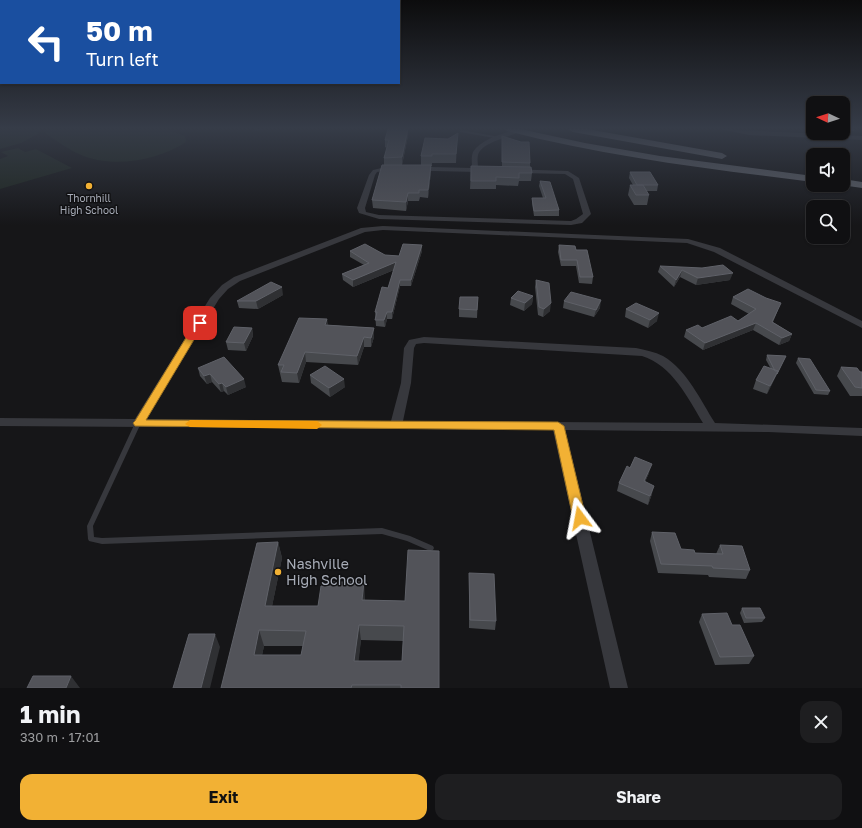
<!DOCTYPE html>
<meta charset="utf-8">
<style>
:root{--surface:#101012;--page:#1e1e20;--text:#f1f3f6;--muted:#9c9d9f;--line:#303032;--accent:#f2b134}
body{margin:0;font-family:"Golos Text",sans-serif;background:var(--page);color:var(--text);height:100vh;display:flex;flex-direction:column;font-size:15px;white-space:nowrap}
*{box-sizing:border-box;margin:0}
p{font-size:13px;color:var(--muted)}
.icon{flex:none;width:22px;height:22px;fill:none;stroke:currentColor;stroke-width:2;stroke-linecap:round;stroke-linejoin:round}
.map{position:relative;height:688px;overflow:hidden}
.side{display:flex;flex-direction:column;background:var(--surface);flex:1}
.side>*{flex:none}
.guide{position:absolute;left:0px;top:0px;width:400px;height:84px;box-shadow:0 1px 3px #0004,0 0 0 1px var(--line);background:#1a4fa0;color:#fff;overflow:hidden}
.needle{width:26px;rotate:274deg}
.fabs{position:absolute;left:806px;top:96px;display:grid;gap:8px}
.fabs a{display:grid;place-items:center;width:44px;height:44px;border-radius:8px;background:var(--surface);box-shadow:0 1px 3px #0004,0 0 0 1px var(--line);font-size:20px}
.pin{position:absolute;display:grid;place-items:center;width:34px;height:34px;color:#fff;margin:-17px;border-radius:8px;box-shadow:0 2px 6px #0006}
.me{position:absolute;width:44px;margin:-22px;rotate:347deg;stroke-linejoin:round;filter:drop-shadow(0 0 3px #0008)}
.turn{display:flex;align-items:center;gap:14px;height:84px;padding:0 20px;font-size:18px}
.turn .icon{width:52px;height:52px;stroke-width:2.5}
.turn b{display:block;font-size:28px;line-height:34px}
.round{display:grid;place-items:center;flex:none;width:42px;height:42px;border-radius:12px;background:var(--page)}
.summary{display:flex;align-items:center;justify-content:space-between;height:68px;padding:0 20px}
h1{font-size:24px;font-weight:700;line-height:30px}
.action{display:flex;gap:8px;margin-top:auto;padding:8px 20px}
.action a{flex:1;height:46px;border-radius:12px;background:var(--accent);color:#111;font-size:16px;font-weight:700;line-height:46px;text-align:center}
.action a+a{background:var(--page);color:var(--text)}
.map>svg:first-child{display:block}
.green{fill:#1e261f}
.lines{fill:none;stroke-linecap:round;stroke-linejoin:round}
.service{fill:#37383d;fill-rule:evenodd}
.minor{fill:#37383d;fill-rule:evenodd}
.trunk{fill:#5b5e65;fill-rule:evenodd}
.wall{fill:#47494d;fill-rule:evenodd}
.shaded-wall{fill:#2f3033}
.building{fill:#525359;stroke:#5f6168;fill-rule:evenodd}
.route{fill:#f2b134;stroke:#9d7322}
.slow{fill:#f59e0b}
.poi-dot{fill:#f2b134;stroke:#111113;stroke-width:1.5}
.labels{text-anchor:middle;stroke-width:3;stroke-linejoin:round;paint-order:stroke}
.far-poi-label{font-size:10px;fill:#a8adb8;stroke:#111113}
.near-poi-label{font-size:14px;fill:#a8adb8;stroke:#111113;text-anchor:start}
</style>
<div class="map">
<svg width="862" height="688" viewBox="0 0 862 688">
<rect width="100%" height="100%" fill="#161618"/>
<path class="green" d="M0,129H40L38,134L21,143L0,149Z
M46,129H167L185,136L186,142C158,161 110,169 79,154C67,149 56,140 45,133Z
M18,148L25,152L36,149L72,168L0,189V159L8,156L1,152Z"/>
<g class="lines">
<path class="service" d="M461,130L500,137L501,138L500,139L460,132V131Z
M138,421L140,422L141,423L93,526L94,537L102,538L382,528L410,536L433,546L434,548L433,550L430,551L407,541L382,534L102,544L89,541L88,539L87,526L135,423L136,422Z"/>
<path class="minor" d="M517,129H524C513,137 482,141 478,155C477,159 478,164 478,168L568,171L579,178L591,214L582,223L571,225L379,219L359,213L357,208L369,175L373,170L390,166L472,168C472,163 471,157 473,152C481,139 503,134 517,129ZM390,170L565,174L573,179L583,214L576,219L571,221L379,215L366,212L365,208L375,175L377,172Z
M720,129L862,136V140L749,135Z
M383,226L688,239L720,248L862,321V328L714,252L687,243L383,230L365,232L240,281L228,289L219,299L146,419L391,421L401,383L404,348L409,340L424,337L636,348C645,350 655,352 663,356C687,370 701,401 715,423L862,428V436L768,432L565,430L628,688H610L553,430L0,426V418L135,419L210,298L222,285L234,277L361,228ZM424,343L642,356C672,365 688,398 703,423L403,421L411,383L414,348L416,344Z"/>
<path class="trunk" d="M505,129H520L585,143L660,156L813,176V182C710,169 608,157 507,131Z
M568,129H587L722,153L727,156L722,159L573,132Z
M843,179L862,182V188L841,185H843Z"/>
</g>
<path class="wall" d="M843,129H855L854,131L843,130Z
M408,136L402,165H421V156L457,142L456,163H432V166H431V172L428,198L420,197L419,201H408L406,211L373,208L372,200L384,165V158L387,148L385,147V140Z
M502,136L530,163V167L532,173L531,181H519L518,186L496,185V189H470L471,166H502Z
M630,172L658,185L657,191H646L649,195L647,205H634L628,195L630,185H633L629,178Z
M540,181L559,210V216H534L532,203V198H543L539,186Z
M422,245V251L411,286H400L392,319H387L385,327L376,326L375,312L388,288L394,270L353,287L343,280L342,274L364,265L350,257V251L385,255L399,256Z
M559,245L576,250L593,277L592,284L579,283L576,266H561L558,252Z
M660,266L730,280L696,285L680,277L674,287L658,272Z
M536,280L550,311L543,317L538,315L535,287Z
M283,295L258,309L239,308L237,301Z
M533,296L532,304L524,311L510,305L511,298Z
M478,297L477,318L459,317V309Z
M733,297L778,310L773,322L792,334L789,341L779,345L753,330L703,350L684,337L686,330L702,328L738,321L749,314L731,304Z
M564,301L600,308L594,317L563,308Z
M626,309L657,321L648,328L625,317Z
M328,325L374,328V337L371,347H364L358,365L306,362L299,383L282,382L278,365Z
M252,328L253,336L246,351L228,350L226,342Z
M767,355L786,356L767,394L753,389L756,380L771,369L766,360Z
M798,358L830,391L828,395L814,394L796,363Z
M841,367L862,372V396H850L837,376Z
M198,368L246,387L228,395L224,391L221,392L212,382L207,384L200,376Z
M310,375L345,387L330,397L311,383Z
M649,473L645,482L652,494L648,505L617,491L619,483Z
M652,532L681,549L695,553L716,554L720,545L750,570L746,579L709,577L708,575L658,573L650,541Z
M278,542L282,558L272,606H318L365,598V600L405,601L439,688H221ZM361,640L403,641L402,661H358ZM264,646H303L301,655H262Z
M469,573L496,621L495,630L469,628Z
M742,608L765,618L762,622L744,623L740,613Z
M702,614L732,625L754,656L749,664L715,665L699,622Z"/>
<path class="shaded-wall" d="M255,129H267L255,131Z
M408,129V136L402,165V157Z
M431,165V172L428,198V190Z
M408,193V201L406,211V202Z
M422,245V251L411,286V280Z
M396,262V269L353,287V280Z
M682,270L680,277L674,287L676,280Z
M733,273L730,280L696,285L698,278Z
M400,280V286L392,319V312Z
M282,287L283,295L258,309L256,301Z
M533,296L532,304L524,311L525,303Z
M601,300L600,308L594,317L596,310Z
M551,303L550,311L543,317L544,309Z
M387,312V319L385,327L384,320Z
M659,313L657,321L648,328L650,320Z
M327,319L329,328L325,325Z
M756,323L753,330L703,350L705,343Z
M252,328L253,336L246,351L244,343Z
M374,328V337L371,347V338Z
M792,334L789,341L779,345L782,338Z
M364,337V347L358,365L357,356Z
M305,352L306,362L299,383L297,373Z
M778,371L774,380L767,394L770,386Z
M210,374L212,382L207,384L204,376Z
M244,379L246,387L228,395L226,387Z
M344,379L345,387L330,397L329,388Z
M222,383L224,391L221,392L219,384Z
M652,464L649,473L641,490L644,481Z
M654,486L652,494L648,505L650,496Z
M278,542L282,558L269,621L265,606Z
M364,582L365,598L364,616L362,600Z
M359,625L361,640L357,676L354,661Z
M259,630L264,646L259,670L254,655Z
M215,634L220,647L210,688H201Z
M71,676L80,688H66Z"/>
<path class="building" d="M388,129H408L402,157L384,158L389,140H385Z
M458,133L456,154H432V156H421L425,138L448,139Z
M502,136L521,142H529L530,163L502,162Z
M382,165H431L428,190H419V193H408L406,202L372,200Z
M471,166L531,167L532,173H519V178L496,177V181H471Z
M630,172H650L658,185H637Z
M540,181L550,182L559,210L534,211L532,198H546Z
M630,185H643L649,195H636Z
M365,244L385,255L399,256L403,244L422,245L411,280H400L392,312H387L384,320H375L377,312H375L382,287L388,288L396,262L353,280L342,274L369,263L350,251Z
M559,245L575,246L576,250H587L593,277H580L577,260H561Z
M723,265L733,273L698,278L682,270L676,280L660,266L702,268Z
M536,280L549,283L551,303L544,309L539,307Z
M271,282L282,287L256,301H237Z
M748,289L766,298L781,303L772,322L792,334L782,338L756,323L705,343L686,330L698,325L702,328L731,316L738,321L756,309L733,297Z
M518,291L533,296L525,303L511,298Z
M571,292L601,300L596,310L564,301Z
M460,297H478L477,310L459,309Z
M636,303L659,313L650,320L626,309Z
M299,318L327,319L325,325L374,328L371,338L364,337L357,356L305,352L297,373L281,372L284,365H278Z
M234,327L252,328L244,343L226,342Z
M767,355L786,356L777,374L778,371H775Z
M224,357L244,379L226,387L222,383L219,384L210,374L204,376L198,368Z
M798,358L810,359L830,391L816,390Z
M325,366L344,379L329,388L310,375Z
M764,366L778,371L770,386L756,380Z
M841,367L857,368L860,372H862V388L855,387Z
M635,457L652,464L644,481L654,486L650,496L619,483L627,466L630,468Z
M652,532L675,533L681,549L694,550L695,553L723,554L720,545L742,546L750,570L713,568L712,566L661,564Z
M278,542L265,606H318L321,586H331L332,582H364L362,600L405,601L408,550L439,551V688H401V685H352L351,688H221L257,543ZM359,625L404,626L402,661H354ZM259,630L306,631L301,655H254Z
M469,573L494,574L496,621L470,620Z
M742,608H760L765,618H746Z
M727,613L732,625H740L754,656L720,657L702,614Z
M189,634H215L201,688H173Z
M33,676H71L66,688H27Z"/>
<linearGradient id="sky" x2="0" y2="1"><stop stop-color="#0c0c0d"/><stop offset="0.57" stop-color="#363c48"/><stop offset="1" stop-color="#363c48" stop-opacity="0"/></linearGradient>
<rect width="862" height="225" fill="url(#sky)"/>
<path class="route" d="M200,320L204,323L146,420L558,422L564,426L586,518L584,522L580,523L575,522L573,518L554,430L135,426L133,423L135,421L195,323Z"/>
<path class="slow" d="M190,420L317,421L322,425L317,429L190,427L185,424Z"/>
<g class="poi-dot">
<circle cx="89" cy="186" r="4"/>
<circle cx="278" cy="572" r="4"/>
</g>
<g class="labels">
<g class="far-poi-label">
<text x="89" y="202">Thornhill<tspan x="89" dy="12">High School</tspan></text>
</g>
<g class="near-poi-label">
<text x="286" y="569">Nashville<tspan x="286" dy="16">High School</tspan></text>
</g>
</g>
</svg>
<div class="fabs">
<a><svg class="needle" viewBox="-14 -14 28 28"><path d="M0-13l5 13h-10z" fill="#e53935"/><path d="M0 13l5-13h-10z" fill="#9c9d9f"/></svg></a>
<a><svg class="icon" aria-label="sound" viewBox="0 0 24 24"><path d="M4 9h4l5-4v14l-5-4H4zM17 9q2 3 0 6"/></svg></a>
<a><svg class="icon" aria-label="search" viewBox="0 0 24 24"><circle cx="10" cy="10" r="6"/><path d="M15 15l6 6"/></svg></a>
</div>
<div class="pin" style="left:200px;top:323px;background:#d93025"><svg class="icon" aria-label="arrive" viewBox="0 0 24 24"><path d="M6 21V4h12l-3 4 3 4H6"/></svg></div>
<svg class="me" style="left:580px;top:518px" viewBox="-20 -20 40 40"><path d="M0-17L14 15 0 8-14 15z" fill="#f2b134" stroke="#fff" stroke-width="4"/></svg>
<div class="guide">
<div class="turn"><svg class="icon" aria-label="left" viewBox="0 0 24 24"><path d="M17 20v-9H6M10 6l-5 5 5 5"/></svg><div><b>50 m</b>Turn left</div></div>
</div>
</div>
<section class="side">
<div class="summary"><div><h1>1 min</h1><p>330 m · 17:01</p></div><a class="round"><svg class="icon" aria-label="close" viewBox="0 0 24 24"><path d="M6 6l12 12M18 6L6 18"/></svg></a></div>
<div class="action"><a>Exit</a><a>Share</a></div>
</section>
